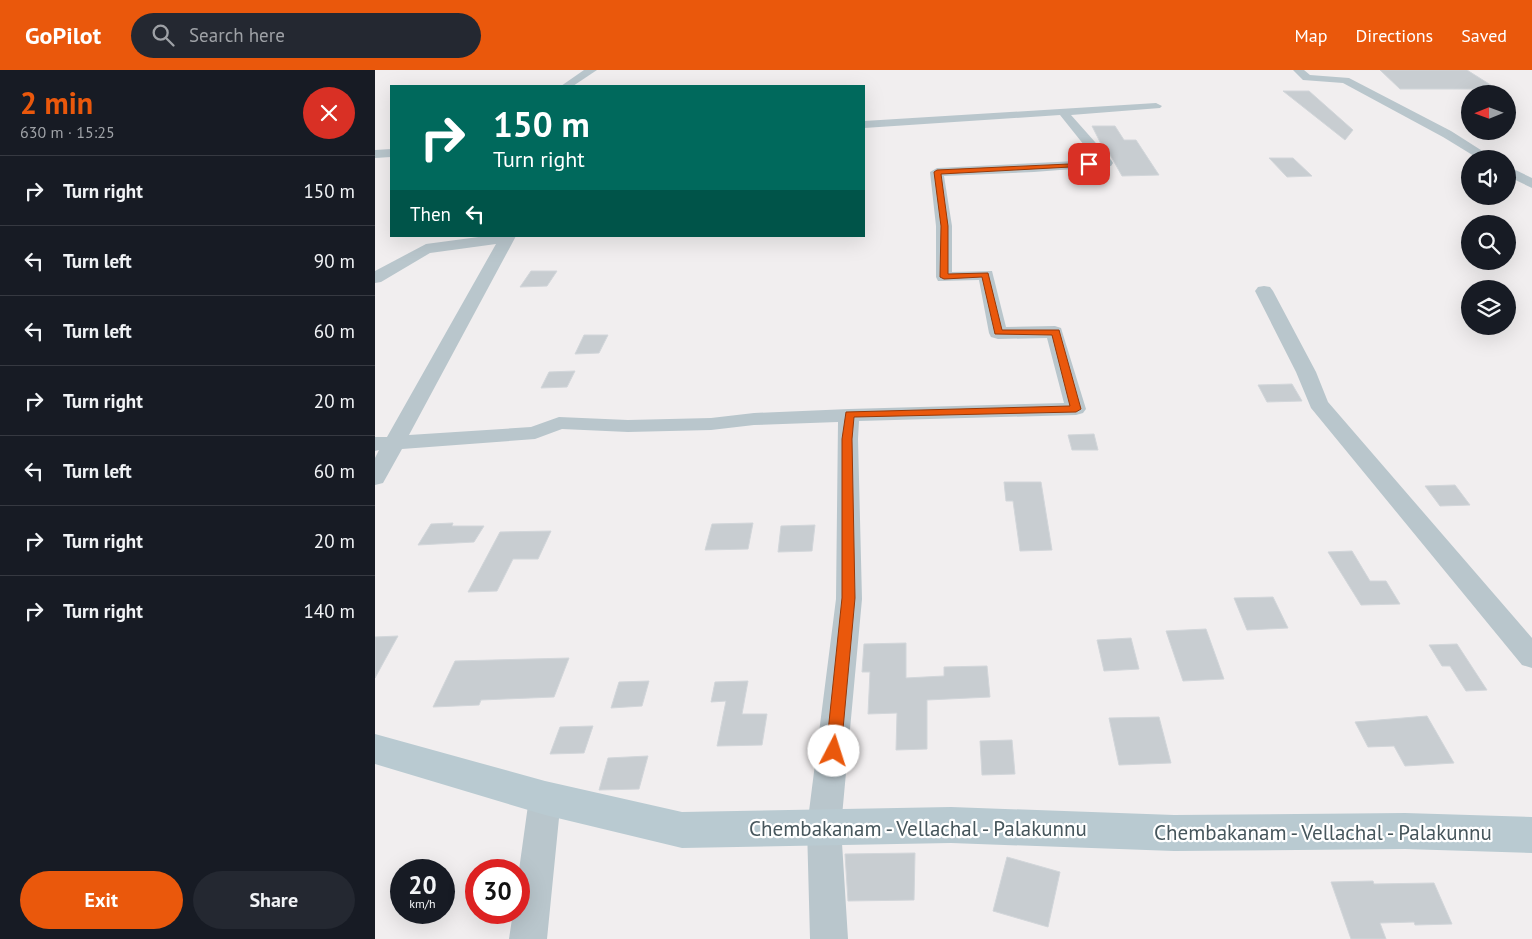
<!DOCTYPE html>
<meta charset="utf-8">
<style>
:root{--surface:#171b24;--page:#242831;--text:#f1f3f6;--muted:#9ea1a6;--line:#363941;--accent:#ea580c}
body{margin:0;font-family:"PT Sans",sans-serif;background:var(--page);color:var(--text);height:100vh;display:flex;flex-direction:column;font-size:19px;white-space:nowrap}
*{box-sizing:border-box;margin:0}
p{font-size:16px;color:var(--muted)}
.icon{flex:none;width:28px;height:28px;fill:none;stroke:currentColor;stroke-width:2;stroke-linecap:round;stroke-linejoin:round}
.map{position:relative;flex:1;overflow:hidden}
.panel{display:flex;flex-direction:column;background:var(--surface);width:375px}
.panel>*{flex:none}
.hud{position:absolute;left:15px;top:15px;width:475px;height:152px;border-radius:0px;box-shadow:0 5px 20px #0002;background:#00695c;color:#fff;overflow:hidden}
.needle{width:32px;rotate:269deg}
.tools{position:absolute;left:1086px;top:15px;display:grid;gap:10px}
.tools a{display:grid;place-items:center;width:55px;height:55px;border-radius:50%;background:var(--surface);box-shadow:0 5px 20px #0002;font-size:25px}
.speed{position:absolute;left:15px;top:789px;display:flex;gap:10px;font-size:25px;font-weight:700;text-align:center}
.speed>*{display:grid;place-content:center;width:65px;height:65px;border-radius:50%;background:var(--surface);box-shadow:0 5px 20px #0002;line-height:1}
.speed small{font-size:12px;font-weight:400}
.speed .limit{border:8px solid #d22;background:#fff;color:#111}
.pin{position:absolute;display:grid;place-items:center;width:42px;height:42px;color:#fff;margin:-21px;border-radius:10px;box-shadow:0 2px 8px #0006}
.me{position:absolute;width:55px;margin:-28px;rotate:5deg;stroke-linejoin:round;filter:drop-shadow(0 0 4px #0008)}
.turn{display:flex;align-items:center;gap:18px;height:105px;padding:0 20px;font-size:22px}
.turn .icon{width:65px;height:65px;stroke-width:2.5}
.turn b{display:block;font-size:35px;line-height:42px}
.then{display:flex;align-items:center;height:48px;padding:0 20px;background:#0003;gap:10px;font-size:19px}
.round{display:grid;place-items:center;flex:none;width:52px;height:52px;border-radius:26px;background:var(--page)}
.head{display:flex;align-items:center;justify-content:space-between;height:85px;padding:0 20px}
h1{font-size:30px;font-weight:700;line-height:38px;color:var(--accent)}
.primary-button{display:flex;gap:10px;margin-top:auto;padding:10px 20px}
.primary-button a{flex:1;height:58px;border-radius:30px;background:var(--accent);color:#fff;font-size:20px;font-weight:700;line-height:58px;text-align:center}
.primary-button a+a{background:var(--page);color:var(--text)}
ul{padding:0;list-style:none}
li{display:flex;align-items:center;gap:15px;height:70px;padding:0 20px;border-top:1px solid var(--line)}
li div{flex:1}
li b{display:block;font-size:19px}
li em{font-style:normal}
header{display:flex;align-items:center;gap:30px;box-sizing:border-box;height:70px;padding:0 25px;background:var(--accent);color:#fff}
header strong{font-size:24px}
nav{display:flex;gap:28px;margin-inline-start:auto;font-size:18px}
.search{width:350px;height:45px;background:var(--page);display:flex;align-items:center;gap:12px;box-sizing:border-box;padding:0 18px;border-radius:28px;color:var(--muted);font-size:19px}
main{display:flex;flex:1;min-height:0}
.map>svg:first-child{display:block}
.building{fill:#c8cdd1;stroke:#d2d6da}
.lines{fill:none;stroke-linecap:round;stroke-linejoin:round}
.street{fill:#b9c6cc;fill-rule:evenodd}
.secondary{fill:#b9cad1;fill-rule:evenodd}
.route{fill:#ea580c;stroke:#983908}
.labels{text-anchor:middle;stroke-width:4.5;stroke-linejoin:round;paint-order:stroke}
.near-street-label{font-size:21px;fill:#46565c;stroke:#fff}
</style>
<header>
<strong>GoPilot</strong>
<div class="search"><svg class="icon" aria-label="search" viewBox="0 0 24 24"><circle cx="10" cy="10" r="6"/><path d="M15 15l6 6"/></svg>Search here</div>
<nav><a>Map</a><a>Directions</a><a>Saved</a></nav>
</header>
<main>
<section class="panel">
<div class="head"><div><h1>2 min</h1><p>630 m · 15:25</p></div><a class="round" style="background:#d93025;color:#fff"><svg class="icon" aria-label="close" viewBox="0 0 24 24"><path d="M6 6l12 12M18 6L6 18"/></svg></a></div>
<ul>
<li><svg class="icon" aria-label="right" viewBox="0 0 24 24"><path d="M7 20v-9h11M14 6l5 5-5 5"/></svg><div><b>Turn right</b></div><em>150 m</em></li>
<li><svg class="icon" aria-label="left" viewBox="0 0 24 24"><path d="M17 20v-9H6M10 6l-5 5 5 5"/></svg><div><b>Turn left</b></div><em>90 m</em></li>
<li><svg class="icon" aria-label="left" viewBox="0 0 24 24"><path d="M17 20v-9H6M10 6l-5 5 5 5"/></svg><div><b>Turn left</b></div><em>60 m</em></li>
<li><svg class="icon" aria-label="right" viewBox="0 0 24 24"><path d="M7 20v-9h11M14 6l5 5-5 5"/></svg><div><b>Turn right</b></div><em>20 m</em></li>
<li><svg class="icon" aria-label="left" viewBox="0 0 24 24"><path d="M17 20v-9H6M10 6l-5 5 5 5"/></svg><div><b>Turn left</b></div><em>60 m</em></li>
<li><svg class="icon" aria-label="right" viewBox="0 0 24 24"><path d="M7 20v-9h11M14 6l5 5-5 5"/></svg><div><b>Turn right</b></div><em>20 m</em></li>
<li><svg class="icon" aria-label="right" viewBox="0 0 24 24"><path d="M7 20v-9h11M14 6l5 5-5 5"/></svg><div><b>Turn right</b></div><em>140 m</em></li>
</ul>
<div class="primary-button"><a>Exit</a><a>Share</a></div>
</section>
<div class="map">
<svg width="1157" height="869" viewBox="0 0 1157 869">
<rect width="100%" height="100%" fill="#f1eeef"/>
<path class="building" d="M1005,0H1092L1122,19H1025Z
M908,21H934L978,60L970,70Z
M717,56H740L749,70H761L784,105L747,106L729,74H726Z
M894,88H918L937,106L912,107Z
M156,201H182L172,216L145,217Z
M209,265H233L224,283L200,284Z
M200,301L192,317L166,318L174,302Z
M917,314L927,331L892,332L883,315Z
M719,364L723,380H697L693,365Z
M629,412H666L677,480L645,481L638,431H631Z
M1080,415L1095,435L1065,436L1050,416Z
M78,453L77,456H109L99,472L43,475L56,454Z
M378,453L373,479L330,480L337,454Z
M440,455L437,481L403,482L406,456Z
M176,461L163,489H138L122,521L93,522L125,462Z
M977,481L995,511H1011L1025,534L986,535L953,482Z
M898,527L913,558L872,560L859,528Z
M831,559L849,609L808,611L791,561Z
M23,566L0,608V567Z
M756,568L764,599L729,601L722,570Z
M531,573V608L569,606V597L612,596L615,627L552,630V679L521,680L522,643L493,644L495,602H487L489,574Z
M1082,574L1112,620L1091,621L1075,596H1067L1054,575Z
M194,588L179,627L106,630L104,635L58,637L80,591Z
M274,611L267,636L236,638L244,612Z
M373,611L367,644H392L387,675L342,676L351,631L336,632L340,612Z
M1052,646L1079,693L1030,696L1019,676L993,677L980,652Z
M784,647L796,693L744,695L734,648Z
M218,656L209,683L175,684L185,657Z
M637,670L640,704L607,705L605,671Z
M273,686L264,719L224,720L233,688Z
M540,783L539,830L473,831L470,784Z
M632,787L685,802L673,857L618,841Z
M998,811L999,814L1059,813L1077,854L1040,855L1039,852L1005,853L1011,869H976L956,812Z"/>
<g class="lines">
<path class="street" d="M209,0H222L198,16H186Z
M918,0H929L935,5L974,8L1076,61L1120,89H1104L1068,67L968,13L928,10Z
M781,33L787,36L785,38L696,45L736,90L738,93L736,96L659,102L569,106L577,156V202L617,201L631,257L680,256L686,258L711,339L708,343L701,345L484,351L483,369L487,529L466,757L473,869H435L432,757L461,529L463,352L379,355L336,360L253,362L187,359L160,369L27,379L8,413L0,415V388L4,380L0,381V367H12L121,174L55,183L6,212L0,213V201L51,174L111,166H141L34,365L156,357L184,347L253,350L336,348L379,343L474,339L689,333L672,268L623,269L616,267L614,263L604,210L563,211L561,207V156L555,102L562,98L721,90L685,45L489,58V51Z
M16,79V87L0,88V80Z
M1132,96L1157,108V118L1132,106Z
M889,216L895,217L898,221L941,302L953,332L1157,568V598L1147,595L936,338L921,302L880,221L883,217Z
M170,713L182,718L186,728L172,869H134L138,842H144V800L154,728L158,718Z"/>
<path class="secondary" d="M0,664L170,711L307,742L576,737L799,745L1030,743L1157,747V783L1030,779L799,781L576,773L307,778L170,745L0,694Z"/>
</g>
<path class="route" d="M716,93V96H714L566,104L573,156V204L613,203L627,260H684L706,339L701,342L479,347L477,369L480,528L466,681L464,685L459,687L453,685L451,681L467,528V369L471,342L695,336L677,265L620,264L607,207L569,209L565,207L566,156L559,102L562,100Z"/>
<g class="labels">
<g class="near-street-label">
<text x="543" y="766">Chembakanam - Vellachal - Palakunnu</text>
<text x="948" y="770">Chembakanam - Vellachal - Palakunnu</text>
</g>
</g>
</svg>
<div class="tools">
<a><svg class="needle" viewBox="-14 -14 28 28"><path d="M0-13l5 13h-10z" fill="#e53935"/><path d="M0 13l5-13h-10z" fill="#9ea1a6"/></svg></a>
<a><svg class="icon" aria-label="sound" viewBox="0 0 24 24"><path d="M4 9h4l5-4v14l-5-4H4zM17 9q2 3 0 6"/></svg></a>
<a><svg class="icon" aria-label="search" viewBox="0 0 24 24"><circle cx="10" cy="10" r="6"/><path d="M15 15l6 6"/></svg></a>
<a><svg class="icon" aria-label="layers" viewBox="0 0 24 24"><path d="M12 4l9 5-9 5-9-5zM3 14l9 5 9-5"/></svg></a>
</div>
<div class="speed"><div>20<small>km/h</small></div><div class="limit">30</div></div>
<div class="pin" style="left:714px;top:94px;background:#d93025"><svg class="icon" aria-label="arrive" viewBox="0 0 24 24"><path d="M6 21V4h12l-3 4 3 4H6"/></svg></div>
<svg class="me" style="left:459px;top:681px" viewBox="-20 -20 40 40"><circle r="19" fill="#fff"/><path d="M0-13L10 11 0 6-10 11z" fill="#ea580c"/></svg>
<div class="hud">
<div class="turn"><svg class="icon" aria-label="right" viewBox="0 0 24 24"><path d="M7 20v-9h11M14 6l5 5-5 5"/></svg><div><b>150 m</b>Turn right</div></div>
<div class="then">Then<svg class="icon" aria-label="left" viewBox="0 0 24 24"><path d="M17 20v-9H6M10 6l-5 5 5 5"/></svg></div>
</div>
</div>
</main>
